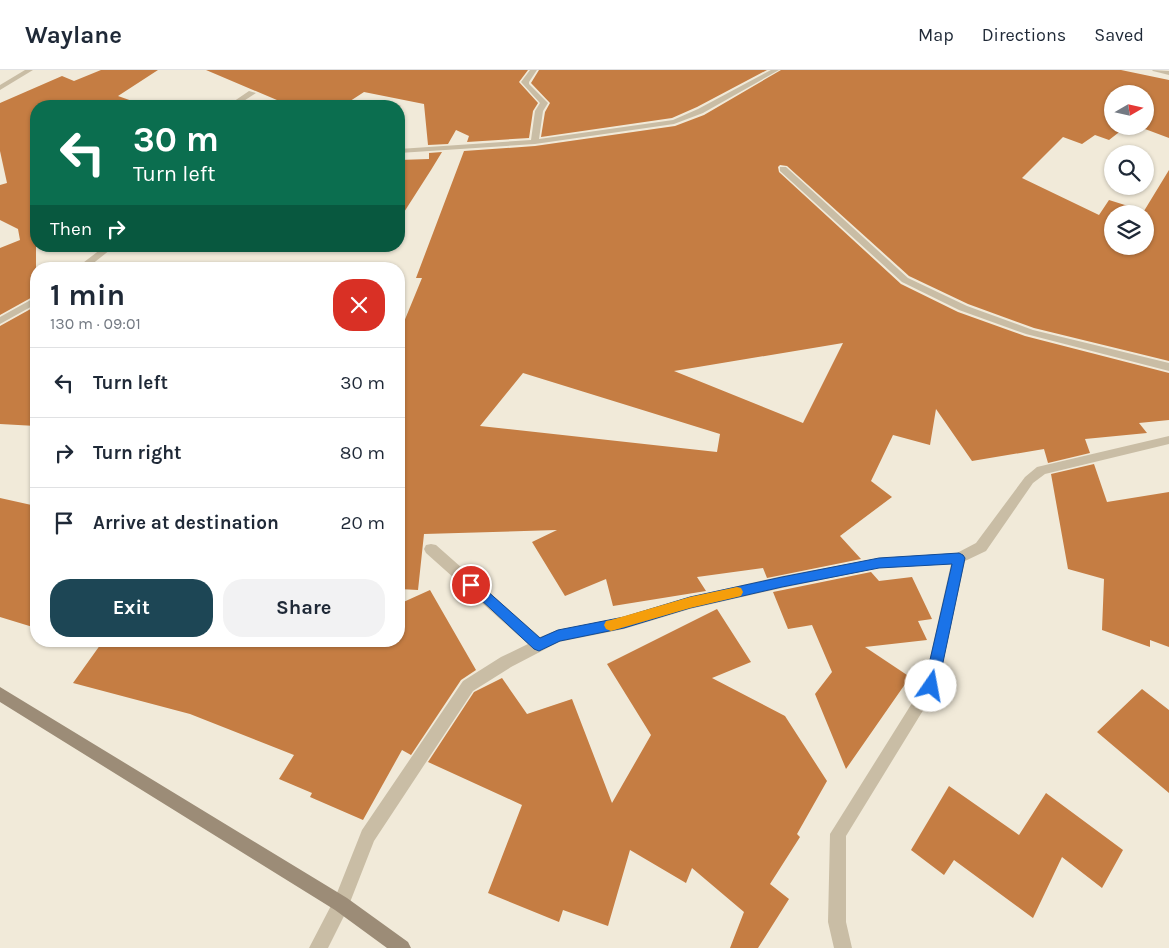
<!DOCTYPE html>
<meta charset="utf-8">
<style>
:root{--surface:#fff;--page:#f2f2f3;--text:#1f2937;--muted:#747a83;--line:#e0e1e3;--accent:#1d4655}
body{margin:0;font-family:Karla,sans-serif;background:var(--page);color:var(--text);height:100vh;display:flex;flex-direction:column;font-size:19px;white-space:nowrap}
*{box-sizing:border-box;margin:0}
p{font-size:16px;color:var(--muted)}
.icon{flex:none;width:28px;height:28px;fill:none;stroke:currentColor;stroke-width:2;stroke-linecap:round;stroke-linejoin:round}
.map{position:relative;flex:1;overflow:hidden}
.details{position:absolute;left:30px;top:192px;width:375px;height:385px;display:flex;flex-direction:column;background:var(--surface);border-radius:20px;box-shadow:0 1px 4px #0004}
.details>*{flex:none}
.guide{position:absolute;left:30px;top:30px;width:375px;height:152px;border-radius:20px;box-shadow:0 1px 4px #0004;background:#0b6e4f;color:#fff;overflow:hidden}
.needle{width:32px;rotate:81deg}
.buttons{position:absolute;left:1104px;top:15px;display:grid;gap:10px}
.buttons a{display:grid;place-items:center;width:50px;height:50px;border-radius:50%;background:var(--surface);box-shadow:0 1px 4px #0004;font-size:25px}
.pin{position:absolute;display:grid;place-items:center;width:42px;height:42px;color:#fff;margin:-21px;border:2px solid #fff;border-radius:50%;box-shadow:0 1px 5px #0007}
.me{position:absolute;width:55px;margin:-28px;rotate:12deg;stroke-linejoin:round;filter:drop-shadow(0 0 4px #0008)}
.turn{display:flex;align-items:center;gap:18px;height:105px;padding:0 20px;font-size:22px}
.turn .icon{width:65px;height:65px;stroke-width:2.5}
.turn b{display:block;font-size:35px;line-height:42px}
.then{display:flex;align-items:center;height:48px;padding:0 20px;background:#0003;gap:10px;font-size:19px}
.round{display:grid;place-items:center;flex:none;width:52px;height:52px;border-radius:20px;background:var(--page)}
.head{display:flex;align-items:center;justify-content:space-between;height:85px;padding:0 20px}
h1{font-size:30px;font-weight:700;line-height:38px}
.action{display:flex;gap:10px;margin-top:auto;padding:10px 20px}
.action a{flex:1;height:58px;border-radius:20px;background:var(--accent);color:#fff;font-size:20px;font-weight:700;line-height:58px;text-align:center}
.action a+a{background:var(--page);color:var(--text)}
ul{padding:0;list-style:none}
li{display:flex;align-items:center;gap:15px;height:70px;padding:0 20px;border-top:1px solid var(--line)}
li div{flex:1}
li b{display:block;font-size:19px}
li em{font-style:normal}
header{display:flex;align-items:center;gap:30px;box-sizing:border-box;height:70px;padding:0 25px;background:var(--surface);border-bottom:1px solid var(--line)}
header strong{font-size:24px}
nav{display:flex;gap:28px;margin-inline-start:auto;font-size:18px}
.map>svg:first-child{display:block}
.building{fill:#c57d43;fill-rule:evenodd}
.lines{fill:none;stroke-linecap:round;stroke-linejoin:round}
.street{fill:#c9bda5;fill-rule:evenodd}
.secondary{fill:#9c8c77;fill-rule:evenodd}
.route{fill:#1a73e8;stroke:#114b97}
.slow{fill:#f59e0b}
</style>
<header>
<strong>Waylane</strong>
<nav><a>Map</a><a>Directions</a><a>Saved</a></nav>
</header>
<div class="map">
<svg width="1169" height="878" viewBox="0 0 1169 878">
<rect width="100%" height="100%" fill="#f1ead9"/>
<path class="building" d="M101,0H158L118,26L135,32L134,36H36V225L0,245V178L20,170L18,159L0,150V115L7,113L0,81V33L62,6L74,11Z
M206,0H528L519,12L538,33L533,41L529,68L467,72L469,66L456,60L448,74L428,75L424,34L364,22L344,35L336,33L331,36H291Z
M539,0H767L697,37L672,48L541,67L545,42L550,33L531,13Z
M781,0H1121L1169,10V68L1137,56H1145V24H1112V56H1127L1109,70L1095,65L1082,74L1063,67L1022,108L1099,145L1109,130L1144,141L1169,100V291L1034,258L968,234L909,206L787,96L780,95L778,97L779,102L901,214L958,242L1025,266L1169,303V350L1139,353L1147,363L1085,369L1090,383L1048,393L1044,379L972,391L936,339L930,375L893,365L871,411L892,427L840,466L861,489L767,508L763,498L697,507L706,521L613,536L606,509L565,526L532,472L557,460L424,464L418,520L399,519V264L422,208H416L464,81L535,76L675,56L704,45ZM1112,144H1145V176H1112ZM843,273L803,353L674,301ZM523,303L720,364L717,382L480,356Z
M442,82L431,100L399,150V90L429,89V83Z
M36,236V356L0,354V256Z
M1094,394L1107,432L1169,422V577L1150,570V577L1102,560L1104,509L1068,499L1051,404Z
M0,428L36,436V558L0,547Z
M871,502L879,511L912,507L932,549L918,551L927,570L865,577L910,607L846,699L815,624L832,602L812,555L788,559L773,522Z
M430,520L476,600L461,610L411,685L402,680L363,750L310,727L312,723L279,709L294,685L190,644L73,613L103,571H399V534Z
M717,539L751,592L712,608L785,646L827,711L797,764L800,767L770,814L789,829L758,878H730L744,842L692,798L686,813L630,780L608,856L563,840L559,852L488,823L522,735L428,692L474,622L502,608L527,644L572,629L612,733L651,665L607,594Z
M1142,619L1169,640V723L1097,662Z
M949,716L1019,765L1046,723L1123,780L1102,818L1062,787L1033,848L954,790L944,805L911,780Z"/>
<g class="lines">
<path class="street" d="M25,0H33L0,20V15Z
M530,0H537L529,12V14L548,33L543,41L539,69L673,50L698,39L771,0H779L703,43L674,54L535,74L399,83V79L531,70L535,41L540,33L521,12Z
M1152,0L1169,1V5L1153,1Z
M249,21L256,23L236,36H227Z
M367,31L397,34L401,36L399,38V36H347Z
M780,97H786L908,208L967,236L1033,260L1169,293V301L1026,264L959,240L902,212L780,101Z
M105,176H115L86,199H75Z
M36,227V234L0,254V247Z
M1169,366V374L1045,404L1033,413L986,481L965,491L938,616L846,766V852L852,878H834L828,852L830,764L924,614L951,494L879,498L782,518L690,539L624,559L559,572L511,597L473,621L374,771L347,840L328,878H309L335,828L362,760L463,611L501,587L528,574L426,483L424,479L426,475L431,474L436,475L540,567L557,560L624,547L690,527L782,506L879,488L957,483L976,473L1025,407L1037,397Z"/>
<path class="secondary" d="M0,617L347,828L408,872L411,878H387L335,840L0,632Z"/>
</g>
<path class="route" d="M959,483L963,485L965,488L938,616L936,620L931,622L926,620L924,616L952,494L879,498L782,517L690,538L624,558L560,571L539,581L534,579L465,515L467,511L471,510L476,511L540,568L558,560L624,547L690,527L782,507L879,488Z"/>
<path class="slow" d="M737,517L741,518L743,522L741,526L737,527L690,538L611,561L606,559L604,555L606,551L611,550L690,527Z"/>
</svg>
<div class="buttons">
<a><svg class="needle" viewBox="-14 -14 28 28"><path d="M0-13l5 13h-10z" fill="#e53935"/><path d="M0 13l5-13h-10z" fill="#747a83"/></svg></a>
<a><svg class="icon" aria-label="search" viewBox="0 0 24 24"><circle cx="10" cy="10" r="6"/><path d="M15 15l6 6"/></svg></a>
<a><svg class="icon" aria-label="layers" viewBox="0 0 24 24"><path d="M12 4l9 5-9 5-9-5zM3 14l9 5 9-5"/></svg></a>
</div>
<div class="pin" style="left:471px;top:515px;background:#d93025"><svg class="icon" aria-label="arrive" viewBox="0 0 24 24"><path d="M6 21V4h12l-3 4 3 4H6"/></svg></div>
<svg class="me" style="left:931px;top:616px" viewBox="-20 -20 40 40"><circle r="19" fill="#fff"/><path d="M0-13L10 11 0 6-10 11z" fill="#1a73e8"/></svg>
<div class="guide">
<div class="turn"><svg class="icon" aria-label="left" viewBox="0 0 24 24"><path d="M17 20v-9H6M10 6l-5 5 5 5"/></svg><div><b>30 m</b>Turn left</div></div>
<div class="then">Then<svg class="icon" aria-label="right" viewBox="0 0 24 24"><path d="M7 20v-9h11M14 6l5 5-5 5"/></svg></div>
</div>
<section class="details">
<div class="head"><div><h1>1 min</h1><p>130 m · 09:01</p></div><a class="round" style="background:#d93025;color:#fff"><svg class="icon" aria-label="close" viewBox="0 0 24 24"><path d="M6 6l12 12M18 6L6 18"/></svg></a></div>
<ul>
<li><svg class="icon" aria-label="left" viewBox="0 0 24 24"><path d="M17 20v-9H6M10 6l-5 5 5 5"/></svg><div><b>Turn left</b></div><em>30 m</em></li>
<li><svg class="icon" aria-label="right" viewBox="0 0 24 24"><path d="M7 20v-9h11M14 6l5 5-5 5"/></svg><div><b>Turn right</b></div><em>80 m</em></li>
<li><svg class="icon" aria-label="arrive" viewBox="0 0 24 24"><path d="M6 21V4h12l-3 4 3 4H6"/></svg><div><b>Arrive at destination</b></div><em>20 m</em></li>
</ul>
<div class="action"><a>Exit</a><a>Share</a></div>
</section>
</div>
